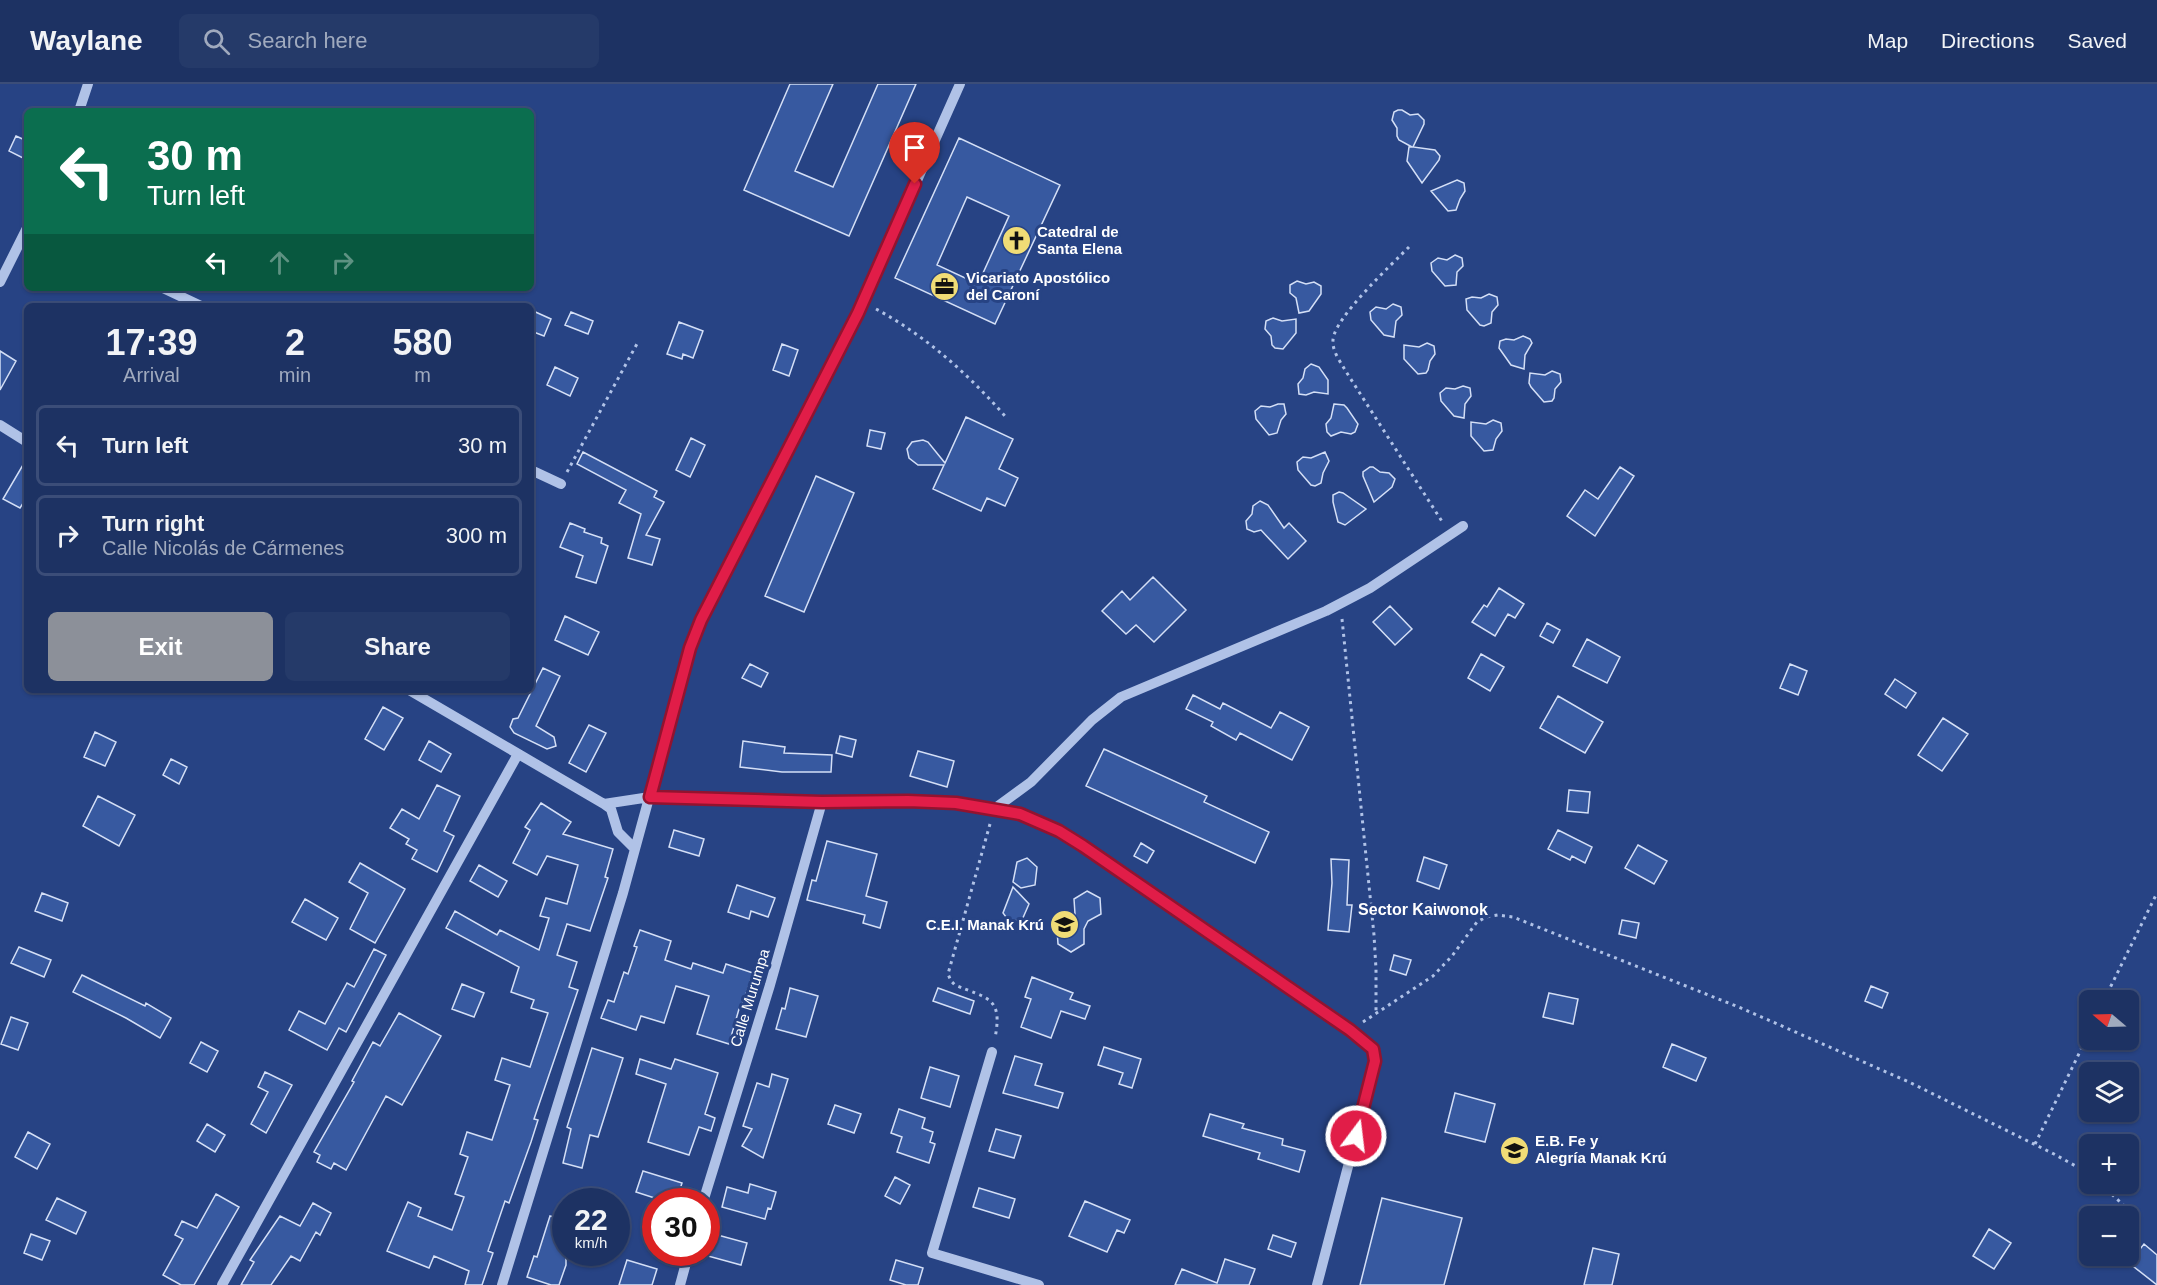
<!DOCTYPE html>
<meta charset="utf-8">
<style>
:root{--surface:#1d3263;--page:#253a69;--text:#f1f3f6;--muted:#a0aabe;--line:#3b4d78;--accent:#8c9099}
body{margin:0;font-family:Arial,sans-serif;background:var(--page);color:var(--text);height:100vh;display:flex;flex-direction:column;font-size:22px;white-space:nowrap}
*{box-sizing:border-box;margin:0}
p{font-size:20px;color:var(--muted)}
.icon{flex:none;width:33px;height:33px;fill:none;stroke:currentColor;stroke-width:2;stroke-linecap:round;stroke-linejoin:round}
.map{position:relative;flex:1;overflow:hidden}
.side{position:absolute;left:24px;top:219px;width:510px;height:390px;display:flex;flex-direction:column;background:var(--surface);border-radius:9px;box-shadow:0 2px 4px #0004,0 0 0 2px var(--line)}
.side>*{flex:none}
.hud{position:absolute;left:24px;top:24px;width:510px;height:183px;border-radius:9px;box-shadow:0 2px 4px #0004,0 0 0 2px var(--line);background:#0b6e4f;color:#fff;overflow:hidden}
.needle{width:39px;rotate:289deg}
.buttons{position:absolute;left:2079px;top:906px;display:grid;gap:12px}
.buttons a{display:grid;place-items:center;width:60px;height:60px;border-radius:9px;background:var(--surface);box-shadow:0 2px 4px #0004,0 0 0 2px var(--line);font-size:30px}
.speed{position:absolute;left:552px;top:1104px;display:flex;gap:12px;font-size:30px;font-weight:700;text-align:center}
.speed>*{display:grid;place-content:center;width:78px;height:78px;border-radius:50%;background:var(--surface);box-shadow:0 2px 4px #0004,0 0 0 2px var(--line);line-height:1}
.speed small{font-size:15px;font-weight:400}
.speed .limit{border:9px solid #d22;background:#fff;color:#111}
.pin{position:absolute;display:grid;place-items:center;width:51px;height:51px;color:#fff;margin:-62px -26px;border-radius:50% 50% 50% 0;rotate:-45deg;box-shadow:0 0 6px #0007}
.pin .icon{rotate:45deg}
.me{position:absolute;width:66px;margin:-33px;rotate:15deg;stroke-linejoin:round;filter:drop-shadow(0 0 4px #0008)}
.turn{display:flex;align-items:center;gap:21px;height:126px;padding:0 24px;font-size:27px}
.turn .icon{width:78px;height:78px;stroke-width:2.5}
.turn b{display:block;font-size:42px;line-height:51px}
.lanes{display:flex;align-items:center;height:57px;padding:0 24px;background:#0003;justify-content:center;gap:30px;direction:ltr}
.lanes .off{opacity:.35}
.eta{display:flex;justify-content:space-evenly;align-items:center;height:102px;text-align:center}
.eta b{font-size:36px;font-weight:700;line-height:42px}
.button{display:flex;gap:12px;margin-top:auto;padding:12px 24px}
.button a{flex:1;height:69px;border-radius:9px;background:var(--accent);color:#fff;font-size:24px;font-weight:700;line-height:69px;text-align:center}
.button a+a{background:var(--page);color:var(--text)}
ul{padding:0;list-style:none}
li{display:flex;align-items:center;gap:18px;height:81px;margin:0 12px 9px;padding:0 12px;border:3px solid var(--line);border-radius:9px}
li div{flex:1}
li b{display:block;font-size:22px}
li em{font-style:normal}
header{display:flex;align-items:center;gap:36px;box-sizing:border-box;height:84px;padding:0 30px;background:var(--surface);border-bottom:2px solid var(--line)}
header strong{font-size:28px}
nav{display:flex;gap:33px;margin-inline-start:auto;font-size:21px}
.search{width:420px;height:54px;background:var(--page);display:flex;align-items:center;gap:15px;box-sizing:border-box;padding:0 21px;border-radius:9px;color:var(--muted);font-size:22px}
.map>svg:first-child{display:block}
.building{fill:#3759a0;stroke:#d4dff6;stroke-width:1.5;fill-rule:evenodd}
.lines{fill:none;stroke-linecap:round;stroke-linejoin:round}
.path{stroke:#b0c2e7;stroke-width:3;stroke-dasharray:3 4.5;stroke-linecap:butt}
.minor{stroke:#b0c2e7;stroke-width:10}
.route-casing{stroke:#92132f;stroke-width:15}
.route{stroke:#e11d48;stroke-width:10}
.labels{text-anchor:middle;stroke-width:6;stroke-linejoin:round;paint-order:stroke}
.poi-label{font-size:15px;font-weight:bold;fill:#fff;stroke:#274384;text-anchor:start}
.street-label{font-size:15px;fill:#fff;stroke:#274384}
.neighbourhood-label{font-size:16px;font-weight:bold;fill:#fff;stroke:#274384}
</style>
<header>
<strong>Waylane</strong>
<div class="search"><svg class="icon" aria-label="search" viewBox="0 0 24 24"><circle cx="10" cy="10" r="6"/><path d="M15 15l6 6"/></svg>Search here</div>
<nav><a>Map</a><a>Directions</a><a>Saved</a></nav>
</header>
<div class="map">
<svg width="2157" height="1201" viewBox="0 0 2157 1201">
<rect width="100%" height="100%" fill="#274384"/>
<path class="building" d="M790,0H833L795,87L833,103L878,0H916L849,152L744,106Z
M1398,26H1402L1410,31L1418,30L1424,36V40L1413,63L1435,66L1440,72L1439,76L1422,99L1407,77L1409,63H1412L1399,56L1397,52V44L1392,36L1394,28Z
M16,52L27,57V76L9,67Z
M959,54L1060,101L995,240L895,194ZM967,113L1009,132L978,200L937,181Z
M1457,96L1464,99L1465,107L1460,115L1456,126L1448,127L1431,107Z
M1455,171L1462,174L1463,182L1457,188L1456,201L1445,202L1432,187L1431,179L1438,174L1447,176Z
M1297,197L1306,200L1314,198L1321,202V210L1309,227L1299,229L1296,214L1290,209V201Z
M1489,210L1497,213L1498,221L1492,228L1491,239L1484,242L1480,241L1467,226L1466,215L1472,213L1481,214Z
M1393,220L1401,223L1402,231L1396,237L1394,253L1384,251L1371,236L1370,228L1376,223L1386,225Z
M531,226L551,235L544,252L531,247Z
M571,228L593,237L588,250L565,241Z
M1273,234L1282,237L1296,235V249L1283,265L1275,264L1272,261L1271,252L1265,245L1266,237Z
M679,238L703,247L693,274L683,270L682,275L667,270Z
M1523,252L1530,255L1532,259L1525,271L1524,285L1511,281L1499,264L1500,257L1506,255L1514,256Z
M1427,259L1434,262L1435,270L1430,277L1428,286L1426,289L1418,290L1404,275V261L1419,263Z
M782,260L798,266L789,292L773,286Z
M0,267L16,277L0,306Z
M1311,280L1319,283L1328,296V310L1314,308L1306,311L1299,310L1298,300L1303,294L1305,285Z
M555,283L578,294L570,312L547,301Z
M1552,287L1560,290L1561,298L1555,305L1554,314L1552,317L1544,318L1531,303L1529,299L1530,289L1545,291Z
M1463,302L1470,304L1471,312L1465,320L1464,334L1454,332L1441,317L1440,309L1446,304L1455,305Z
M1278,320H1284L1286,330L1281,336L1277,349L1269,351L1256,335L1255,327L1261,322L1270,323Z
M1334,320L1344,321L1347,324L1358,340L1355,348L1351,350L1341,348L1331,352L1327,348L1326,340L1331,334Z
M966,333L1013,355L999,385L1018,394L1005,422L987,414L981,427L933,405L944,381H918L909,374L907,365L912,358L923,356L928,358L945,379Z
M1493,336L1501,339L1502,347L1496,355L1493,366L1484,367L1471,352V338L1486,340Z
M870,346L885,349L881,365L867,362Z
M691,354L705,361L690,393L676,386Z
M583,368L657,407L654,413L664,418L646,451L660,455L652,481L628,474L641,430L619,419L626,406L577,380Z
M1325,368L1329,377L1323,389L1321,399L1315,402L1311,401L1298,386L1297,378L1303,373L1311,374Z
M27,374V413L20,424L3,415Z
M1370,383H1373L1380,388L1389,389L1395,395L1392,403L1374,418L1363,392V388Z
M1620,383L1634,392L1595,452L1567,432L1585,406L1598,415Z
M816,392L854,409L804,528L765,512Z
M1339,408L1343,409L1366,425L1345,441L1338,438L1333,418V411Z
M1260,417L1268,421L1284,444L1289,439L1306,457L1288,475L1261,446L1254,448L1247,445L1246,437L1252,430L1253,422Z
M570,439L585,445L584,448L602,454L601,459L608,462L596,499L576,493L583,472L560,463Z
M1153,493L1186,526L1154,558L1136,541L1126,550L1102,527L1122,507L1130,516Z
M1499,504L1524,520L1515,534L1508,530L1495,552L1472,538L1484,521L1487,523Z
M1390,522L1412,545L1395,561L1373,538Z
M565,532L599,548L588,571L555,556Z
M1547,539L1560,546L1553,559L1540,552Z
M1587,555L1620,573L1607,599L1573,582Z
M1481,570L1504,583L1490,607L1468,594Z
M750,580L768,589L761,603L742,594Z
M1790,580L1807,587L1798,611L1780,604Z
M543,584L560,592L536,642L554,653L556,662L547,665L514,649L510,643L513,635L518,634Z
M1895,595L1916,609L1906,624L1885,610Z
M1193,611L1220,625L1223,619L1271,644L1280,628L1309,643L1292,676L1240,649L1236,656L1211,642L1213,638L1186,625Z
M1558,612L1603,638L1585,669L1540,644Z
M383,623L403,634L384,666L365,655Z
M1943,634L1968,650L1942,687L1918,671Z
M589,641L606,649L586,688L569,679Z
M95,648L116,658L105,682L84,673Z
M840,652L856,656L852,673L836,669Z
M429,657L451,670L441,688L419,676Z
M743,657L785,663L784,669L832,671L831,688H782L740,683Z
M1104,665L1207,712L1204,718L1269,748L1255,779L1086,702Z
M918,667L954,677L947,703L910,692Z
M171,675L187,683L179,700L163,691Z
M437,701L460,712L444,747L454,752L437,788L412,775L417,766L406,760L409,755L390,744L402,725L419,735Z
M1569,706L1590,708L1588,729L1567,727Z
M98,712L135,731L119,762L83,742Z
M541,719L571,738L563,750L613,765L605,793L608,794L590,847L567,840L557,871L577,878L569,903L578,906L534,1035L538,1036L531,1058L509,1119L505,1117L488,1167L493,1169L482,1201H465L469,1187L434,1172L429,1184L387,1167L408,1118L421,1124L418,1132L452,1146L464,1113L455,1110L468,1073L460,1070L467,1048L492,1056L510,1001L495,996L502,974L530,983L548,929L531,924L534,916L511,908L519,883L446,844L455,827L497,851L500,846L539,866L549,834L540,832L546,814L567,820L578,781L547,772L537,791L513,779L530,746L525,743Z
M674,746L704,755L699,772L669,763Z
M1558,746L1592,763L1585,779L1572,772L1570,776L1548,765Z
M827,757L877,770L866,812L887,818L880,844L863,839L865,831L807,816L812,796L816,797Z
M1141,759L1154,767L1147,779L1134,772Z
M1638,761L1667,777L1654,800L1625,784Z
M1424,773L1447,781L1439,805L1417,797Z
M1027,774L1037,783L1035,801L1021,804L1013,798L1017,778Z
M1331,775L1349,776L1347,821H1352L1349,848L1328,846L1332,799Z
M360,779L405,805L375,859L350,845L368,809L349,798Z
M479,781L507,797L498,813L470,797Z
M737,801L775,814L768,833L751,827L749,835L728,828Z
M1013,803L1029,820L1022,836L1009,837L1003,829Z
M1087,807L1100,814L1101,830L1088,837L1084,845V860L1071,868L1058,860L1057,845L1071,837L1075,830L1074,815Z
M42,809L68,819L62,837L35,827Z
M305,815L338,834L326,856L292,838Z
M1622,836L1639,839L1636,854L1619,850Z
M640,846L671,857L665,876L691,885L693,879L723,889L726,880L753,889L741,925H739L729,960L697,950L709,912L676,902L664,939L641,932L636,946L601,934L608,916L614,918L624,888L628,890L637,863L634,862Z
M19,863L51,876L44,893L11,879Z
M374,865L386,871L346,948L339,944L327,966L289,946L299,927L325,940L347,899L354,903Z
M1394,871L1411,876L1406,891L1390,886Z
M82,891L145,922L146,919L171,934L160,954L126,934L73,908Z
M1032,893L1073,909L1070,915L1090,922L1085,935L1061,927L1051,954L1021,943L1031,915L1025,913Z
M462,900L484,909L474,933L452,925Z
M1871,902L1888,909L1882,924L1865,917Z
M790,904L818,912L806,953L776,945L782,924L785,925Z
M938,904L974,917L970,930L933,917Z
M1549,909L1578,915L1573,940L1543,933Z
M399,929L441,952L402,1021L386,1012L346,1086L334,1079L331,1085L317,1078L320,1071L314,1068L354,998L352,997L373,958L380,962Z
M11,933L28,939L18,966L1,960Z
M201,958L218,967L207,988L190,979Z
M1672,960L1706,974L1696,997L1663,983Z
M1104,963L1141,975L1132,1004L1119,1000L1123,989L1098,981Z
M592,964L623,974L598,1053L590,1051L582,1084L563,1079L571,1045L567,1043Z
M1015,972L1042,980L1035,1001L1063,1009L1058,1024L1003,1009Z
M640,975L671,985L675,975L718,989L705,1030L715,1034L711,1047L699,1043L689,1071L648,1058L666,1000L636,990Z
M930,983L959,992L950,1023L921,1014Z
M265,988L292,1001L266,1049L251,1040L268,1008L258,1003Z
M772,990L788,995L763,1074L742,1062L752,1045L743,1042L757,999L769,1003Z
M1455,1009L1495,1020L1485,1058L1445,1048Z
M835,1021L861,1030L854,1049L828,1040Z
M899,1025L925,1034L922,1044L933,1048L930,1058L935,1060L929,1079L897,1068L902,1053L891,1049Z
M1210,1030L1244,1040L1242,1044L1283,1055L1282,1061L1305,1067L1299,1088L1258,1075L1260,1069L1203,1052Z
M207,1040L225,1051L215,1068L197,1057Z
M996,1045L1021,1052L1014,1074L989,1067Z
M28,1048L50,1060L37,1085L15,1073Z
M643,1087L682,1099L676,1118H667L636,1108Z
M895,1093L910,1101L900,1120L885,1112Z
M750,1100L776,1108L771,1125L768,1124L765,1135L722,1123L727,1103L748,1109Z
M979,1104L1015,1115L1009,1134L973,1123Z
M216,1110L239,1123L194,1201H181L163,1191L183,1155L175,1151L182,1137L197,1144Z
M57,1114L86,1128L76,1150L46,1136Z
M1382,1114L1462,1134L1444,1201H1360Z
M1085,1117L1130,1136L1124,1149L1117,1146L1107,1168L1069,1152Z
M313,1119L331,1129L320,1151L316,1148L300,1177L291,1172L271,1201H241L254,1178L250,1176L280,1132L300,1142Z
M550,1132L566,1136V1181L559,1201H551L527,1193L534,1172L537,1173Z
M1989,1145L2011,1159L1994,1185L1973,1172Z
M31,1150L50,1157L42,1176L24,1169Z
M714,1150L747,1159L741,1181L708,1172Z
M1273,1151L1296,1159L1291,1173L1268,1165Z
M2144,1160L2157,1171V1201L2129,1179Z
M1593,1164L1619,1170L1612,1201H1584Z
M1225,1175L1255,1185L1249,1201H1175L1182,1185L1217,1199Z
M627,1176L657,1185L652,1201H619Z
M896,1176L923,1184L918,1201H906L890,1196Z"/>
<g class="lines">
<path class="path" d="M1409,163C1392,180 1334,234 1333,256C1332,267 1340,277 1345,286L1443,439
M876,225C926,252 968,290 1005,332
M567,388L638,258
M1342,535L1374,851L1376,885V930
M990,740L948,890L951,897L955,901C988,915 1003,913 995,954
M2104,916L2157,809
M1363,938L1433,892L1452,872L1477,838L1486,833L1498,831L1513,833L1741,924L1909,998L2054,1070L2090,1090
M2035,1060L2090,947
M2101,1100L2138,1135"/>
<path class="minor" d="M79,27L88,0
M0,198L27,144
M163,204L201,222
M0,341L27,358
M531,386L561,400
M409,606L604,720L611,725L618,748L635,765
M604,720L650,713L956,719L1020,730L1059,747L1083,761L1350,946L1373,965L1375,977L1373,987L1317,1201
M994,725L1031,698L1092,636L1121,613L1326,527L1370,504L1463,442
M992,968L932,1169L1039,1201
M703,1118L770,901L822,718
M222,1201L518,670
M502,1201L623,809L690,564L713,513L858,229L960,0
M680,1201L689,1168"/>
</g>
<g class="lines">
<defs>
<path id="route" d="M915,100L858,229L701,536L690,564L650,713L822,718L908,717L956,719L1020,730L1059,747L1083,762L1350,946L1373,965L1375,977L1356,1052"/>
</defs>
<use href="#route" class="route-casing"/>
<use href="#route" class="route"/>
</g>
<defs>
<symbol id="church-disc" viewBox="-11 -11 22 22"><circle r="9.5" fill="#f0dc76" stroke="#274384"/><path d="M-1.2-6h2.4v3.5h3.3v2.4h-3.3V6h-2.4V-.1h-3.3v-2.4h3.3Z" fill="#111"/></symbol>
<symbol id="office-disc" viewBox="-11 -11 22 22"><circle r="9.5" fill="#f0dc76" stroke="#274384"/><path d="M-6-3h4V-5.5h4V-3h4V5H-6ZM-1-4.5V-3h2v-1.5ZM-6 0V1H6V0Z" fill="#111"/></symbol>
<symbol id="school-disc" viewBox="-11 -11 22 22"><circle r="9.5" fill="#f0dc76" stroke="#274384"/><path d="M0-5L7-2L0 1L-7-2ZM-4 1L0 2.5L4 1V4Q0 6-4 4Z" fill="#111"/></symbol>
</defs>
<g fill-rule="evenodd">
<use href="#church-disc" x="1000" y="140" width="33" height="33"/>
<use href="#office-disc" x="928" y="186" width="33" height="33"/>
<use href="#school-disc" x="1048" y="824" width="33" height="33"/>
<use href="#school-disc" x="1498" y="1050" width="33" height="33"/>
</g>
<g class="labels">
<g class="poi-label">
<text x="1037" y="153">Catedral de<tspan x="1037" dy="17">Santa Elena</tspan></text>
<text x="966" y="199">Vicariato Apostólico<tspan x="966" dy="17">del Caroní</tspan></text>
<text x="1044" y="846" text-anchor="end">C.E.I. Manak Krú</text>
<text x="1535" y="1062">E.B. Fe y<tspan x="1535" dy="17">Alegría Manak Krú</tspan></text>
</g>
<g class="street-label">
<text transform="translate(750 914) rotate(-73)" y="5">Calle Murumpa</text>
</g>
<g class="neighbourhood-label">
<text x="1423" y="831">Sector Kaiwonok</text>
</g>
</g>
</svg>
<div class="buttons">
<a><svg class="needle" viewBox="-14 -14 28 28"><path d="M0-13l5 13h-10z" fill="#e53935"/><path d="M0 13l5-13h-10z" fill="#a0aabe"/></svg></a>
<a><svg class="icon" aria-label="layers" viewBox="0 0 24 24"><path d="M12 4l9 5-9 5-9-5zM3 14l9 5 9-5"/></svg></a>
<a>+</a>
<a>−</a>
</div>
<div class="speed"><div>22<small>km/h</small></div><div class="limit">30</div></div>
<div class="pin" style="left:915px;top:100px;background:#d93025"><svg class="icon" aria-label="arrive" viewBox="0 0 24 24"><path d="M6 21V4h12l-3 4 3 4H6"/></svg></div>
<svg class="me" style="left:1356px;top:1052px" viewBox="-20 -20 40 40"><circle r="17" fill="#e11d48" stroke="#fff" stroke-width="3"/><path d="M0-11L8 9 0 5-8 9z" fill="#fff"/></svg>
<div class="hud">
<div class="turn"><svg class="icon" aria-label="left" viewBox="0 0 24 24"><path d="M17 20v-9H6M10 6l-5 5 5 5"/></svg><div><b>30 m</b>Turn left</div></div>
<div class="lanes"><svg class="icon" aria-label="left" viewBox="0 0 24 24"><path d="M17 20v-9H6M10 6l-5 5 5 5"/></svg><svg class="icon off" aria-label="ahead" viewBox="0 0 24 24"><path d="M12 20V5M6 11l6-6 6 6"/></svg><svg class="icon off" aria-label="right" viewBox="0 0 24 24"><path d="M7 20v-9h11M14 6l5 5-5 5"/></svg></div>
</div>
<section class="side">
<div class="eta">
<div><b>17:39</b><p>Arrival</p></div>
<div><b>2</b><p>min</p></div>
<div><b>580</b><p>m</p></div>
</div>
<ul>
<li><svg class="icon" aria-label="left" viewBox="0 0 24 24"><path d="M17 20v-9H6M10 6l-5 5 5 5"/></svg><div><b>Turn left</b></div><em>30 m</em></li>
<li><svg class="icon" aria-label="right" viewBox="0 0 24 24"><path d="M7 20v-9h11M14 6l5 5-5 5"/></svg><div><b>Turn right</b><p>Calle Nicolás de Cármenes</p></div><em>300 m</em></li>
</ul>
<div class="button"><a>Exit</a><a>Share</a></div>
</section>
</div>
